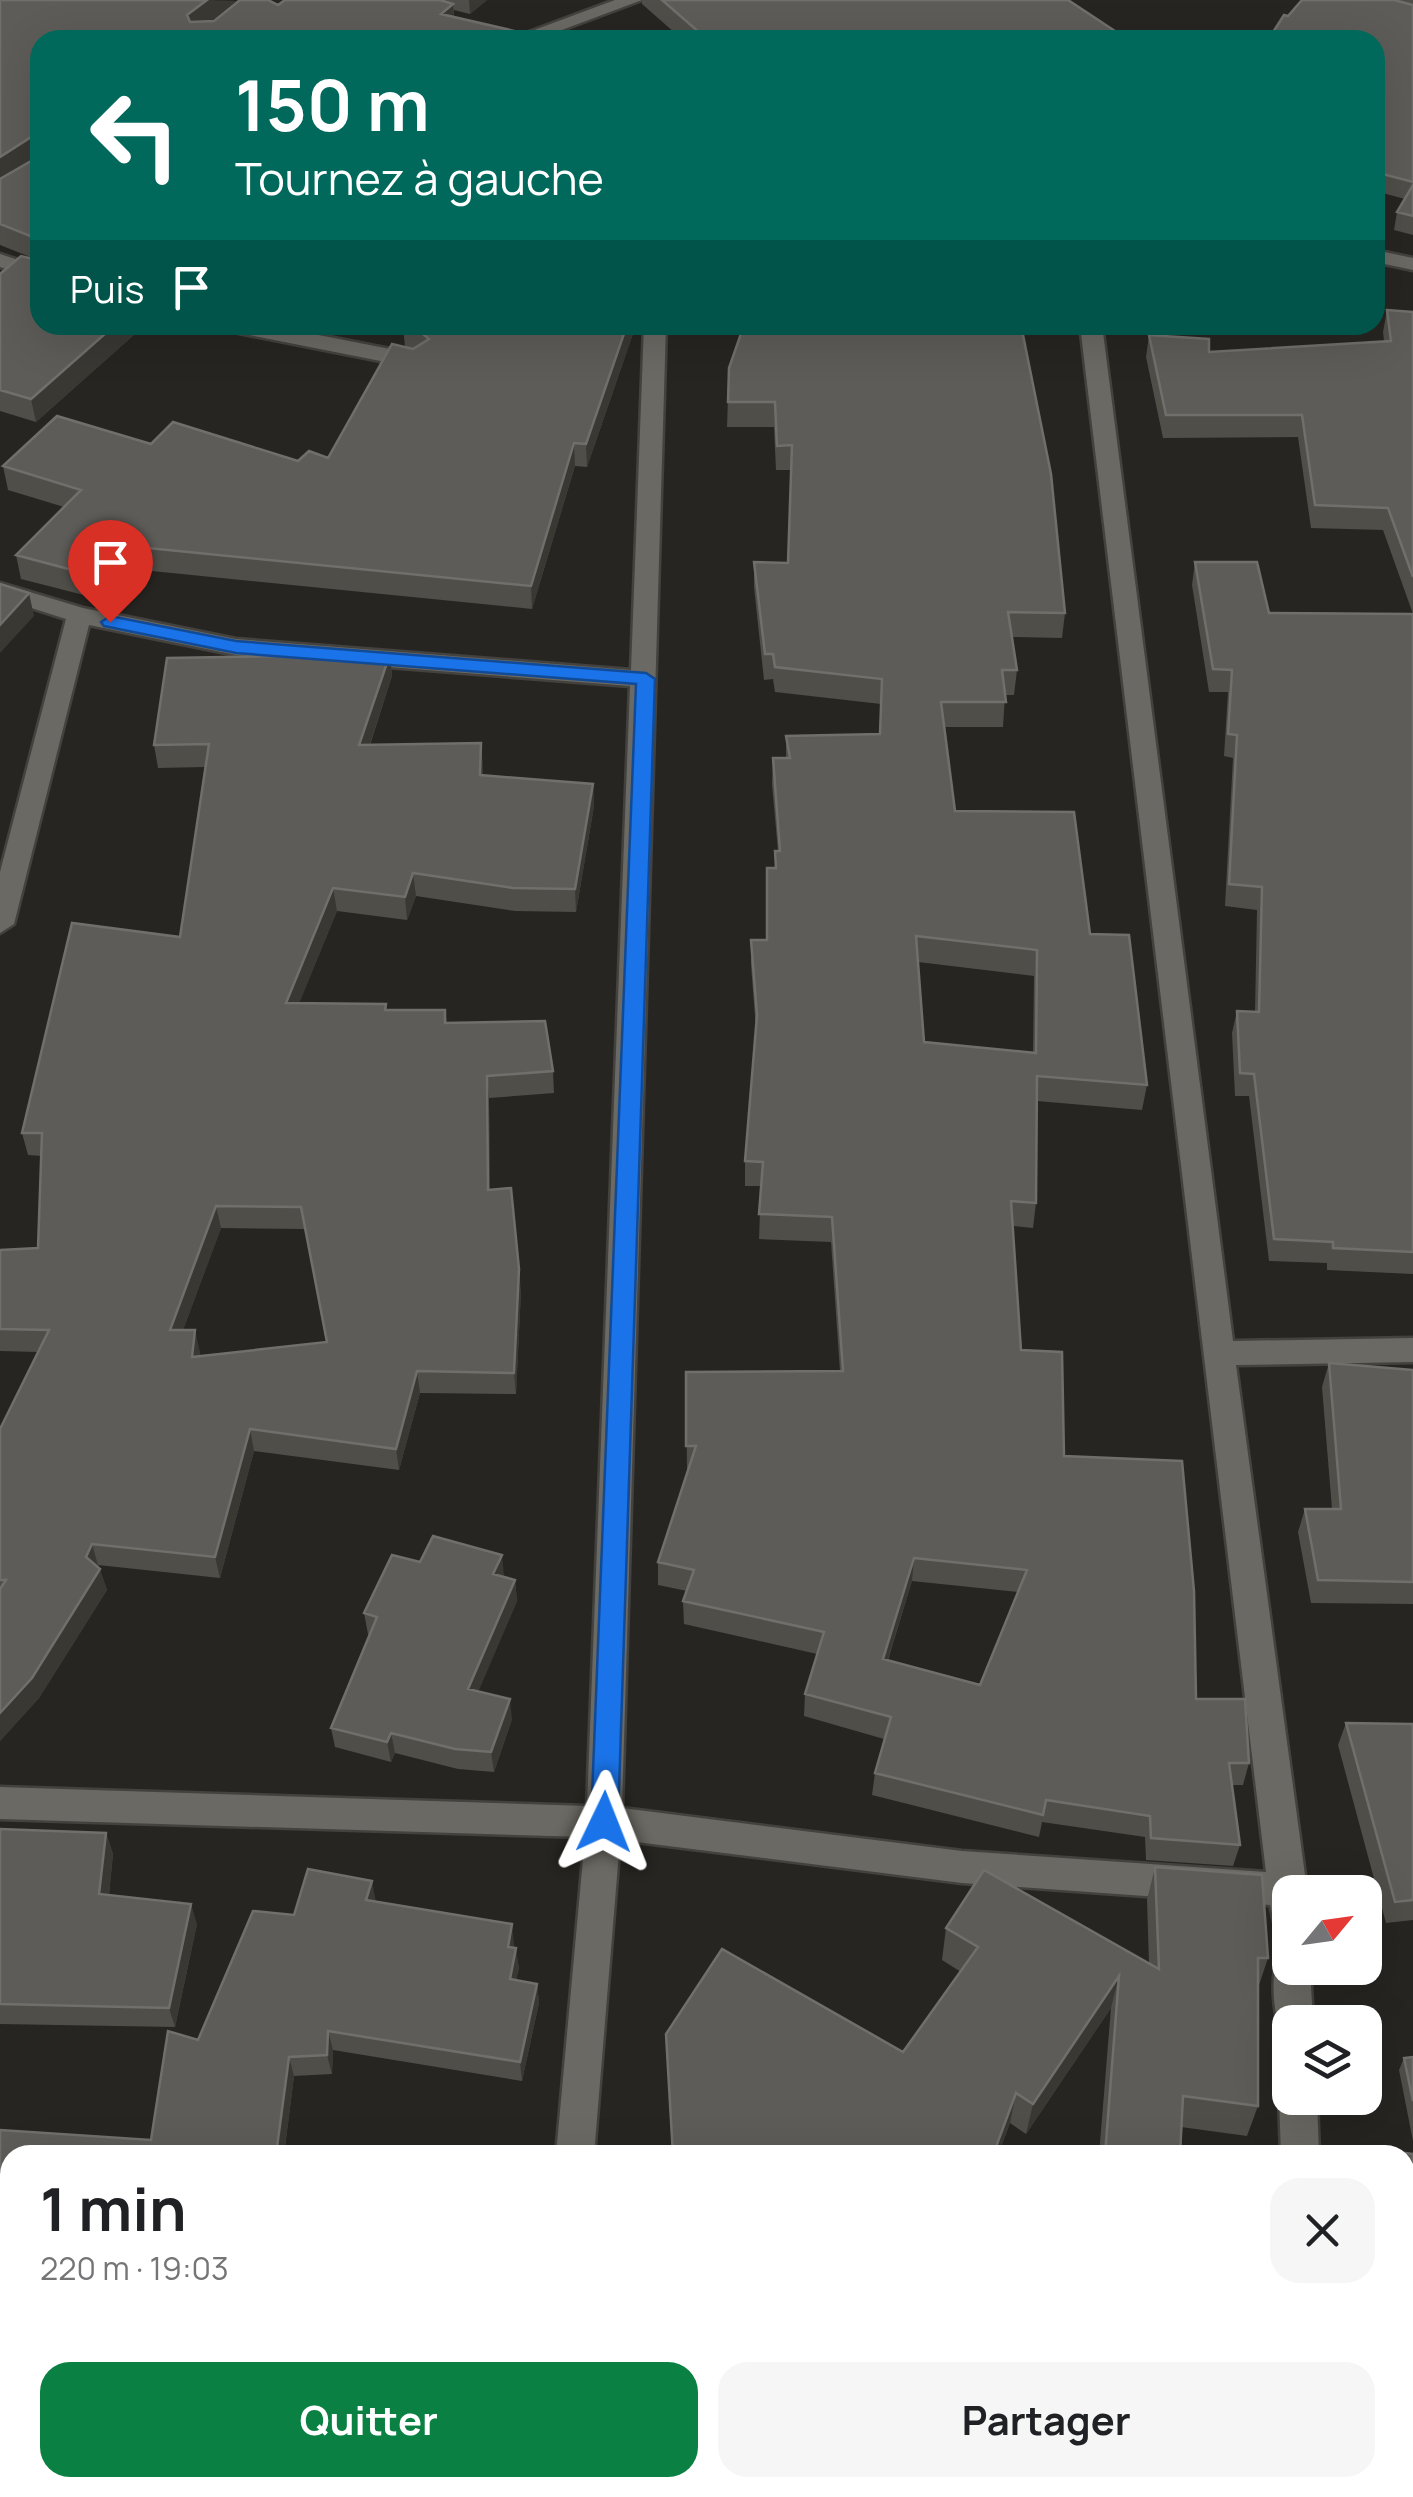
<!DOCTYPE html>
<html lang="fr">
<meta charset="utf-8">
<style>
:root{--surface:#fff;--page:#f6f6f6;--text:#202124;--muted:#757577;--accent:#0b8043}
body{margin:0;font-family:Manrope,sans-serif;background:var(--page);color:var(--text);height:100vh;display:flex;flex-direction:column;font-size:38px;white-space:nowrap}
*{box-sizing:border-box;margin:0}
p{font-size:32px;color:var(--muted)}
.icon{flex:none;width:55px;height:55px;fill:none;stroke:currentColor;stroke-width:2;stroke-linecap:round;stroke-linejoin:round}
.map{position:relative;flex:1;overflow:hidden}
.details{position:absolute;left:0px;top:2145px;width:1415px;height:352px;display:flex;flex-direction:column;background:var(--surface);border-radius:30px 30px 0 0;box-shadow:0 10px 40px #0002}
.details>*{flex:none}
.banner{position:absolute;left:30px;top:30px;width:1355px;height:305px;border-radius:30px;box-shadow:0 10px 40px #0002;background:#00695c;color:#fff;overflow:hidden}
.needle{width:65px;rotate:61deg}
.buttons{position:absolute;left:1272px;top:1875px;display:grid;gap:20px}
.buttons a{display:grid;place-items:center;width:110px;height:110px;border-radius:20px;background:var(--surface);box-shadow:0 10px 40px #0002;font-size:50px}
.pin{position:absolute;display:grid;place-items:center;width:85px;height:85px;color:#fff;margin:-102px -42px;border-radius:50% 50% 50% 0;rotate:-45deg;box-shadow:0 0 10px #0007}
.pin .icon{rotate:45deg}
.me{position:absolute;width:110px;margin:-55px;rotate:2deg;stroke-linejoin:round;filter:drop-shadow(0 0 8px #0008)}
.turn{display:flex;align-items:center;gap:35px;height:210px;padding:0 40px;font-size:45px}
.turn .icon{width:130px;height:130px;stroke-width:2.5}
.turn b{display:block;font-size:70px;line-height:85px}
.then{display:flex;align-items:center;height:95px;padding:0 40px;background:#0003;gap:20px;font-size:38px}
.round{display:grid;place-items:center;flex:none;width:105px;height:105px;border-radius:30px;background:var(--page)}
.overview{display:flex;align-items:center;justify-content:space-between;height:170px;padding:0 40px}
h1{font-size:60px;font-weight:700;line-height:75px}
.cta{display:flex;gap:20px;margin-top:auto;padding:20px 40px}
.cta a{flex:1;height:115px;border-radius:30px;background:var(--accent);color:#fff;font-size:40px;font-weight:700;line-height:115px;text-align:center}
.cta a+a{background:var(--page);color:var(--text)}
.map>svg:first-child{display:block}
.lines{fill:none;stroke-linecap:round;stroke-linejoin:round}
.lane-casing{stroke:#43423e;stroke-width:5}
.street-casing{stroke:#43423e;stroke-width:5}
.lane{fill:#6b6963;fill-rule:evenodd}
.street{fill:#6b6963;fill-rule:evenodd}
.wall{fill:#4f4e49;fill-rule:evenodd}
.shaded-wall{fill:#393833}
.building{fill:#5e5c58;stroke:#706f6b;stroke-width:2.5;fill-rule:evenodd}
.route{fill:#1a73e8;stroke:#114b97;stroke-width:2.5}
</style>
<div class="map">
<svg width="1413" height="2497" viewBox="0 0 1413 2497">
<rect width="100%" height="100%" fill="#272521"/>
<g class="lines">
<defs>
<path id="lane" d="M0,254L40,267V280L0,267Z
M223,325H267L416,354L427,361L416,368L234,332Z"/>
<path id="street" d="M615,0H642L535,40L518,36Z
M1375,250L1413,258V270L1375,262Z
M644,325H666L622,1808L962,1851L1266,1872L1080,325H1102L1233,1341L1413,1338V1362L1236,1365L1307,1890L1290,1892V1939L1277,1934L1270,1905L962,1883L620,1840L594,2155H556L585,1837L0,1819V1787L587,1806L630,686L236,655L89,625L14,924L0,933V872L66,619L0,598V583L83,608L236,639L631,670Z
M1290,1952V1968H1310L1313,2022H1290V2038L1282,2034C1273,2013 1270,1977 1279,1956Z
M1290,2083V2098H1317L1319,2155H1281L1279,2098Z
M496,2488H538L536,2497H494Z
M1294,2488H1335L1337,2497H1295Z"/>
</defs>
<use href="#lane" class="lane-casing"/>
<use href="#street" class="street-casing"/>
<use href="#lane" class="lane"/>
<use href="#street" class="street"/>
</g>
<path class="wall" d="M0,0L236,1L211,21L278,5L285,0H487L470,14L454,10V17L40,325H145L36,422L0,411V274L38,260L0,245Z
M642,0H1068L1121,40H683L642,4Z
M1302,0H1413V4L1398,1L1413,5V235L1394,230L1397,212L1405,199L1375,191V40L1288,16Z
M1387,310L1413,312V614L1383,530L1311,528L1298,437L1163,438L1146,357L1149,335L1209,352L1384,341L1383,332Z
M394,325H636L587,467L575,466L532,609L142,570L115,603L21,579L16,555L64,507L8,490L3,466L151,444L298,461L328,458L405,347L403,326Z
M729,368L1065,613L1062,638L1012,637L1017,670L1014,695H1005L1003,727H945L955,811L1090,934L1147,1085L1142,1110L1037,1101L1036,1203L1033,1228L1013,1226L1021,1350L1064,1456L1196,1699L1249,1763L1243,1785H1232L1240,1845L1233,1866L1146,1860L1145,1837L1042,1822L1039,1837L872,1795L875,1773L884,1739L804,1716L805,1694L817,1654L684,1624L683,1601L687,1591L658,1585V1562L688,1470H687L686,1372L840,1371L831,1242L759,1239L761,1186H745V1161L756,1030L751,965V940H766L775,868V851H778L772,784L773,758H786V736L879,734L881,704L775,692L773,679L764,680L754,587V562L788,563L791,470H776L774,427H727ZM918,962L1034,976L1033,1052L924,1042ZM912,1581L1018,1592L980,1685L888,1660Z
M1195,562L1269,613L1413,614V1274L1327,1270V1263L1269,1261L1249,1096H1235L1232,1033L1237,1011L1255,1012L1257,910L1225,906L1233,758L1224,756L1228,692H1209L1192,585Z
M390,654L392,676L370,745L481,743L483,775L593,784L594,806L576,912L515,911L416,896L407,920L337,911L299,1003L386,1004L387,1010H445L447,1023L553,1071L554,1093L489,1098L490,1190L521,1291L516,1394L420,1393L399,1470L254,1451L220,1578L98,1565L107,1590L39,1698L0,1741V1429L38,1352L0,1351V1250L38,1248L42,1156L28,1155L22,1133L180,937L205,767L158,768L154,745ZM221,1228L305,1229L326,1342L200,1356V1352L183,1330Z
M1329,1363L1413,1370V1604L1311,1603L1298,1532L1305,1509H1332L1322,1387Z
M420,1562L515,1580L517,1601L478,1691L512,1719L494,1772L458,1769L395,1753L391,1762L335,1747L331,1728L370,1635L368,1634L364,1613Z
M1346,1723L1413,1724V1920L1386,1923L1338,1745Z
M0,1829L106,1833L113,1854L109,1895L197,1924L175,2027L0,2024Z
M1155,1867L1268,1958L1258,1988V2106L1247,2136L1181,2127L1180,2155H1099L1111,2008L1026,2134L1010,2123L998,2155H672L666,2034L903,2052L961,1972L942,1960L946,1928L1149,1963L1147,1900Z
M376,1902L514,1944V1948L519,1968L516,1980L537,1984L539,2003L522,2081L333,2050L332,2074L294,2076L284,2155H10V2265H0V2130L151,2140L198,2040L294,1915Z
M1413,2057V2141L1399,2070L1404,2058Z
M1405,2153L1413,2154V2237H1407L1405,2220Z
M336,2488H434L428,2497H349Z
M1061,2488H1217L1211,2497H1074Z"/>
<path class="shaded-wall" d="M207,0L236,1L191,37L187,15Z
M469,0H487L470,14Z
M453,4L455,26L441,14Z
M36,134L40,157L0,183V157Z
M115,325H145L36,422L31,399Z
M627,325H636L587,467L586,444Z
M574,443L575,466L532,609L531,586Z
M138,547L142,570L115,603L110,580Z
M29,593L34,616L0,653V625Z
M390,654L392,676L362,768L359,745Z
M481,743L483,766L482,797L480,775Z
M593,784L594,806L576,912L575,889Z
M413,873L416,896L407,920L405,897Z
M333,888L337,911L290,1026L286,1003Z
M487,1076L489,1098L490,1213L488,1190Z
M216,1206L221,1228L175,1352L170,1330Z
M519,1269L521,1291L516,1394L514,1373Z
M195,1330L200,1352L197,1379L192,1357Z
M417,1371L420,1393L399,1470L396,1449Z
M250,1429L254,1451L220,1578L215,1557Z
M92,1544L98,1565L93,1578L86,1557Z
M502,1555L504,1576L495,1594L493,1574Z
M914,1558L912,1581L881,1681L883,1659Z
M100,1569L107,1590L39,1698L0,1741V1713Z
M515,1580L517,1601L471,1709L468,1689Z
M510,1699L512,1719L494,1772L491,1752Z
M391,1733L395,1753L391,1762L387,1742Z
M106,1833L113,1854L107,1914L99,1894Z
M372,1881L376,1902L366,1900Z
M191,1904L197,1924L175,2027L169,2008Z
M512,1924L514,1944L510,1967L508,1947Z
M516,1948L519,1968L512,1999L510,1979Z
M1119,1976L1111,2008L1026,2134L1033,2104Z
M537,1984L539,2003L522,2081L520,2062Z
M328,2031L333,2050L332,2074L327,2055Z
M289,2057L294,2076L284,2155H276Z
M1016,2093L1010,2123L998,2155H993Z
M419,2488H434L428,2497H413Z"/>
<path class="building" d="M0,0H207L187,15L190,22L214,21L240,0H268L278,5L285,0H440L453,4L441,14L554,40H40V240L0,224V179L38,157L36,134L0,157Z
M662,0H1068L1121,35L1117,40H708Z
M1302,0H1394L1413,5V182L1375,172V40H1268L1284,15L1288,16Z
M1413,185V216L1397,212Z
M40,243V325H115L31,399L0,390V274L21,256L38,260Z
M1387,310L1413,312V577L1388,508L1315,505L1302,415H1166L1149,335L1209,339V352L1391,341Z
M403,325H627L586,444L574,443L531,586L138,547L110,580L16,555L81,490L3,466L57,416L151,444L173,422L298,461L309,451L328,458L392,344L413,349L429,339L416,328Z
M744,325H1021L1051,474L1065,613L1008,612L1017,670H1002L1006,702H941L955,811L1074,812L1090,934L1129,935L1147,1085L1037,1076L1036,1203L1011,1201L1021,1350L1062,1352L1064,1456L1182,1461L1194,1591L1196,1699H1245L1249,1763H1229L1240,1845L1151,1838L1150,1816L1046,1800L1043,1815L875,1773L891,1717L805,1694L824,1632L683,1601L694,1570L658,1562L696,1446H686V1372L843,1371L832,1217L759,1214L763,1162L745,1161L757,1015L751,940H767V868H776L775,851H780L773,758H790L786,736L880,734L882,679L775,667L773,654H765L754,562L788,563L792,445L777,446L775,402H728L729,368ZM916,936L1037,950L1036,1053L924,1042ZM914,1558L1027,1570L980,1685L883,1659Z
M1195,562H1257L1269,613L1413,614V1252L1333,1248V1242L1274,1239L1254,1074L1240,1073L1237,1011L1259,1012L1262,887L1229,884L1237,735L1228,734L1232,670L1213,669Z
M0,584L29,593L0,625Z
M390,654L359,745L481,743L480,775L593,784L575,889L513,888L413,873L405,897L333,888L286,1003L386,1004L385,1010H445V1023L545,1021L553,1071L487,1076L488,1190L511,1188L519,1269L514,1373L417,1371L396,1449L250,1429L215,1557L92,1544L86,1557L100,1569L32,1678L0,1713V1589L6,1580H0V1429L49,1330L0,1329V1250L38,1248L42,1133H22L72,923L180,937L209,744L154,745L167,658ZM216,1206L301,1207L327,1342L192,1357L195,1330H170Z
M1329,1363L1413,1370V1582L1318,1580L1305,1509H1341Z
M433,1536L502,1555L493,1574L515,1580L468,1689L510,1699L491,1752L455,1749L391,1733L387,1742L331,1728L377,1617L364,1613L392,1555L420,1562Z
M1346,1723L1413,1724V1900L1395,1902Z
M0,1829L106,1833L99,1894L191,1904L169,2008L0,2004Z
M1155,1867L1262,1875L1268,1958H1258V2106L1183,2096L1180,2155H1105L1119,1976L1033,2104L1016,2093L993,2155H673L666,2034L722,1949L903,2052L978,1947L946,1928L984,1870L1159,1969Z
M308,1869L372,1881L366,1900L512,1924L508,1947L516,1948L510,1979L537,1984L520,2062L328,2031L327,2055L289,2057L276,2155H10V2249L0,2248V2130L151,2140L168,2031L198,2040L253,1911L294,1915Z
M1413,2057V2101L1404,2058Z
M1405,2153L1413,2154V2225Z
M352,2488H419L413,2497H365Z
M620,2488H962L959,2497H616Z
M1102,2488H1214L1208,2497H1112L1113,2495Z"/>
<path class="route" d="M110,616L236,641L646,673L655,679L618,1822L614,1830L604,1833L595,1830L591,1822L636,684L236,653L104,626L101,622Z"/>
</svg>
<div class="buttons">
<a><svg class="needle" viewBox="-14 -14 28 28"><path d="M0-13l5 13h-10z" fill="#e53935"/><path d="M0 13l5-13h-10z" fill="#757577"/></svg></a>
<a><svg class="icon" aria-label="layers" viewBox="0 0 24 24"><path d="M12 4l9 5-9 5-9-5zM3 14l9 5 9-5"/></svg></a>
</div>
<div class="pin" style="left:110px;top:622px;background:#d93025"><svg class="icon" aria-label="arrive" viewBox="0 0 24 24"><path d="M6 21V4h12l-3 4 3 4H6"/></svg></div>
<svg class="me" style="left:604px;top:1822px" viewBox="-20 -20 40 40"><path d="M0-17L14 15 0 8-14 15z" fill="#1a73e8" stroke="#fff" stroke-width="4"/></svg>
<div class="banner">
<div class="turn"><svg class="icon" aria-label="left" viewBox="0 0 24 24"><path d="M17 20v-9H6M10 6l-5 5 5 5"/></svg><div><b>150 m</b>Tournez à gauche</div></div>
<div class="then">Puis<svg class="icon" aria-label="arrive" viewBox="0 0 24 24"><path d="M6 21V4h12l-3 4 3 4H6"/></svg></div>
</div>
<section class="details">
<div class="overview"><div><h1>1 min</h1><p>220 m · 19:03</p></div><a class="round"><svg class="icon" aria-label="close" viewBox="0 0 24 24"><path d="M6 6l12 12M18 6L6 18"/></svg></a></div>
<div class="cta"><a>Quitter</a><a>Partager</a></div>
</section>
</div>
